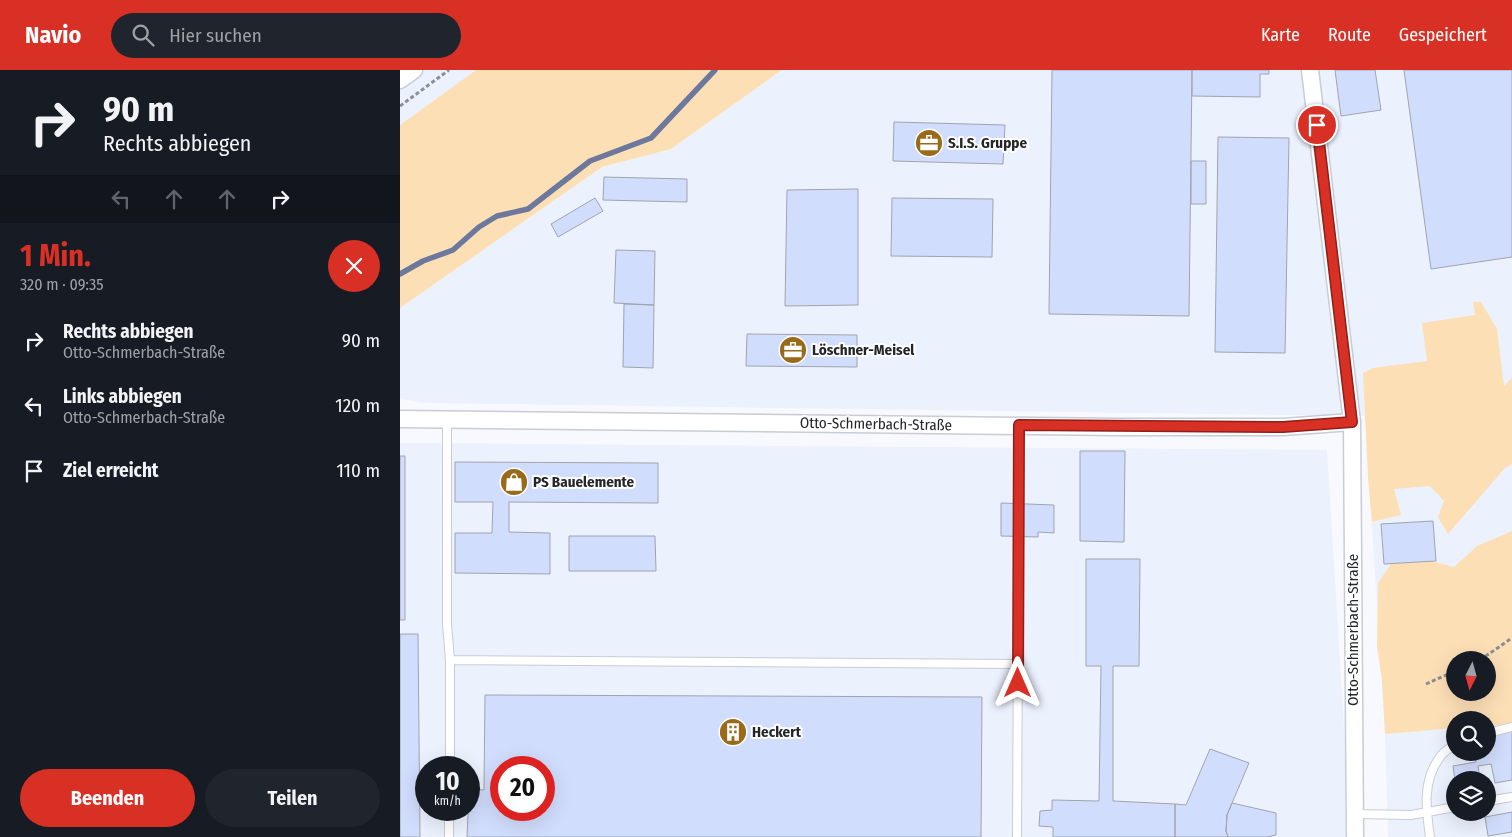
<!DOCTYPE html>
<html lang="de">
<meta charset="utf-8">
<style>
:root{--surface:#171b24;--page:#20242c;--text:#f1f3f6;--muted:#9ea1a6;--accent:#d93025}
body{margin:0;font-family:"Fira Sans Condensed",sans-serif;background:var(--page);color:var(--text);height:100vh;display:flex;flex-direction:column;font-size:19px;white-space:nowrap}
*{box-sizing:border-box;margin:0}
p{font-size:16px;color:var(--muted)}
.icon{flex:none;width:28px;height:28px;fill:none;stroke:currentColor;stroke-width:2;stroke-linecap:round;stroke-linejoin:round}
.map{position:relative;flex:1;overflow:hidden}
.panel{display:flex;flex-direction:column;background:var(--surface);width:400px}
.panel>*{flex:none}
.banner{background:#171b24;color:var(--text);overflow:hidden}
.needle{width:32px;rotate:186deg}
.tools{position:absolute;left:1046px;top:581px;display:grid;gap:10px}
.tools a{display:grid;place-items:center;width:50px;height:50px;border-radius:50%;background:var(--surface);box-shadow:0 5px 20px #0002;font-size:25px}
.speed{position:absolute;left:15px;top:686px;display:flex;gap:10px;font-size:25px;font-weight:700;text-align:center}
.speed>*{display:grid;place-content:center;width:65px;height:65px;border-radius:50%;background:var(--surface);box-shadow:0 5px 20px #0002;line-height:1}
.speed small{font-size:12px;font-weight:400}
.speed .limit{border:8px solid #d22;background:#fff;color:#111}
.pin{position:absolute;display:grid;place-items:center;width:42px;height:42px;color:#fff;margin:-21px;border:2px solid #fff;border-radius:50%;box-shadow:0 1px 5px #0007}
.me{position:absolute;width:55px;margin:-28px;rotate:0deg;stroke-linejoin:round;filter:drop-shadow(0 0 4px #0008)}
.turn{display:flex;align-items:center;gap:18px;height:105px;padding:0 20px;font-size:22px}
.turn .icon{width:65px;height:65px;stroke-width:2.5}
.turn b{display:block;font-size:35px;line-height:42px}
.lanes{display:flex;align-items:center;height:48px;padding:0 20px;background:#0003;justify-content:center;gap:25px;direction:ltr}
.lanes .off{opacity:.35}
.round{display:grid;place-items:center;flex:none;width:52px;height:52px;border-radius:26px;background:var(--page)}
.summary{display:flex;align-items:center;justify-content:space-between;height:85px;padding:0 20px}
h1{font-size:30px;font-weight:700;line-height:38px;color:var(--accent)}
.cta{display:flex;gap:10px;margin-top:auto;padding:10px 20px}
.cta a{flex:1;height:58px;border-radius:30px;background:var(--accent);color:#fff;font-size:20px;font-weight:700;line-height:58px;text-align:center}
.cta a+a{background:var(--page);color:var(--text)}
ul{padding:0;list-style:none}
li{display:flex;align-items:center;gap:15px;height:65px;padding:0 20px}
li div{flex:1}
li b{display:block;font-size:19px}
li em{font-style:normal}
header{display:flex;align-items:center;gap:30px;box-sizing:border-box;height:70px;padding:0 25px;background:var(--accent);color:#fff}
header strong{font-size:24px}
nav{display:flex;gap:28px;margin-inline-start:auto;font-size:18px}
.search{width:350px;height:45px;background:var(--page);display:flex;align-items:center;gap:12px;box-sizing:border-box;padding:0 18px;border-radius:28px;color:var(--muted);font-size:19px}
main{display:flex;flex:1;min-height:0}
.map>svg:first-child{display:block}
.built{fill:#ecf1fe;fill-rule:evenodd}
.green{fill:#fddfb6;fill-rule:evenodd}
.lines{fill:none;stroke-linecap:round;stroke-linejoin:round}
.stream{stroke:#6c799d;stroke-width:5.5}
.building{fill:#d1ddfd;stroke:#a1a4ad;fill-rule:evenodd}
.lane-casing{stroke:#c8ccd5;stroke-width:10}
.street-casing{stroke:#c8ccd5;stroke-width:19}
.path{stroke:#8d8e92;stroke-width:3;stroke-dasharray:4 2.5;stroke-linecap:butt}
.lane{stroke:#fff;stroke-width:8}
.street{stroke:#fff;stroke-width:16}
.route-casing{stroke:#8d1f18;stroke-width:12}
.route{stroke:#d93025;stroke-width:9}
.labels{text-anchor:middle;stroke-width:4;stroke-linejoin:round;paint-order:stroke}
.poi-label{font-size:15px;font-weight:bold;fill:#252629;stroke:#fff;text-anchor:start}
.street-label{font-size:15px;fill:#252629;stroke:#fff}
</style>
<header>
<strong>Navio</strong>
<div class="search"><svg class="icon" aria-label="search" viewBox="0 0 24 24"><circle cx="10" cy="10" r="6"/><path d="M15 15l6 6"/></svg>Hier suchen</div>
<nav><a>Karte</a><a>Route</a><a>Gespeichert</a></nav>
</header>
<main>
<section class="panel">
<div class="banner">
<div class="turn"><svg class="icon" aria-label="right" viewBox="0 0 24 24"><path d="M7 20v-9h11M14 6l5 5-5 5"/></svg><div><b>90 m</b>Rechts abbiegen</div></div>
<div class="lanes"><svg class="icon off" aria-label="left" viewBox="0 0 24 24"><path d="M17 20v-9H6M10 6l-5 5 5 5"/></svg><svg class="icon off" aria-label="ahead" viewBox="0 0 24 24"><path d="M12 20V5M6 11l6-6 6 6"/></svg><svg class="icon off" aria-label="ahead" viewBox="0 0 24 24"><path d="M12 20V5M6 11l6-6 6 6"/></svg><svg class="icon" aria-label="right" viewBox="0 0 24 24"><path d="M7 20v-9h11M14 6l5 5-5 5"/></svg></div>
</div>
<div class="summary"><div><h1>1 Min.</h1><p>320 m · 09:35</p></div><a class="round" style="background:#d93025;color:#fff"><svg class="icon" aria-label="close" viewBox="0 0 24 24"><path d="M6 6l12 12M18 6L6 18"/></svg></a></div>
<ul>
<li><svg class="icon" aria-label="right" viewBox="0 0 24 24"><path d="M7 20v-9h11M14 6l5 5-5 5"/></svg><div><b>Rechts abbiegen</b><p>Otto-Schmerbach-Straße</p></div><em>90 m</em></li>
<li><svg class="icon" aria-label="left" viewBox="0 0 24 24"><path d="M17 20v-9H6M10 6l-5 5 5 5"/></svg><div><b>Links abbiegen</b><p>Otto-Schmerbach-Straße</p></div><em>120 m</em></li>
<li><svg class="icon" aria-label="arrive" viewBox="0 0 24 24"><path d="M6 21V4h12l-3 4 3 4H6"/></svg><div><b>Ziel erreicht</b></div><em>110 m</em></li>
</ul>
<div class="cta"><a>Beenden</a><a>Teilen</a></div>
</section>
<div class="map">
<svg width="1112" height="767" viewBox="0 0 1112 767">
<rect width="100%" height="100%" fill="#f7f9fe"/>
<path class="built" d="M0,0H76L0,55Z
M382,0H1112V767H988L985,664L965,346L29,333L0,329V238L202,97L271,79ZM1055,590H1088V622H1055ZM1055,650H1088V682H1055ZM1055,710H1088V742H1055Z
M0,373L927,380L946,690L945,767H0ZM26,698H69V740H26ZM101,698H144V740H101Z"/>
<path class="green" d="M76,0H382L271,79L202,97L0,238V55Z
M1073,232H1081L1097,259L1104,316L1112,308V394L1105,398L1048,464L1038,447L1044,431L1030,416L994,419L1001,445L972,452L968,408L963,303L973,298L1027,291L1022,253L1075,245Z
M1112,461V654L1088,656V650H1055V658L985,664L982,610L977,577L978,513L991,494L1031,491L1054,497L1077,476ZM1055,590H1088V622H1055Z"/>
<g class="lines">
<path class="stream" d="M0,204L23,191L53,180L79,157L97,146L128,139L190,91L251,68L315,0"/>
</g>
<path class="building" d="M652,0H792L789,246L649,244Z
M792,0H869V4H860V27L792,26Z
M935,0H975L981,40L941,46Z
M1004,0H1112V187L1031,199Z
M494,52L605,55L603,94L493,91Z
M818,67L889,68L885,283L815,282Z
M791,91H806V134H791Z
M204,107L287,109V132L203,130Z
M458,119V235L385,236L387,120Z
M195,128L203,141L158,167L151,154Z
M492,128L593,129L592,187L491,186Z
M216,180L255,181L254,235L214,233Z
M224,234L254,235L253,298L223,297Z
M347,264L457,265V297L346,296Z
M680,381H725L724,472L680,471Z
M0,386H5V550H0Z
M55,392L258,393V433L109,432V462L150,463V504L55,503V463H92L93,432H55Z
M601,433L654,435V463L638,462V467L601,466Z
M1033,451L1036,491L984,494L981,454Z
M169,466H255L256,501H169Z
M686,489H740L739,596H713V731L775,734V767H653V757L639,756L640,741L652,740V730L699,731L701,596H686Z
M0,564H18L20,767H0Z
M85,625L582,627L581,767H67L69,719L84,720ZM101,698H144V740H101Z
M1112,661V710L1095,713L1091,694L1078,696L1080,710H1055L1053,696L1076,692L1074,682H1088V666Z
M810,679L849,693L827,745L826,761L828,767H775V734L786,735Z
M832,733L876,743V765L867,767H828L826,761L827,745Z
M1112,742V762L1088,766L1085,747Z"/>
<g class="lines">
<defs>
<path id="lane" d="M47,350V554L50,590
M1088,663L1112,657
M50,698V590L618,594
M1088,731L1112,727
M955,744L1011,745L1055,737
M49,767V740
M617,767L619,355
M1030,767C1026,739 1022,711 1040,687C1043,682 1050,678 1055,674"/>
<path id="street" d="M910,0L952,352L955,767
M0,10L14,0
M0,349L718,357H883L952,352"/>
</defs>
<use href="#lane" class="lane-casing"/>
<use href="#street" class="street-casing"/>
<path class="path" d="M0,36L49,0
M1080,590L1112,568
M1026,614L1055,601"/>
<use href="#lane" class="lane"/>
<use href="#street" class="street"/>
</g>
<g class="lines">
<defs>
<path id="route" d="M618,613L619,355L883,357L952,352L917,55"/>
</defs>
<use href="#route" class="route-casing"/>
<use href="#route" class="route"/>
</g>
<defs>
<symbol id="office-disc" viewBox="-11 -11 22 22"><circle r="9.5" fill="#986a19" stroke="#fff"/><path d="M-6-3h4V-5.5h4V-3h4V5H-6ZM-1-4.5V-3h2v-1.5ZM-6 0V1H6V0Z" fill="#fff"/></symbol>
<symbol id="shop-disc" viewBox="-11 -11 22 22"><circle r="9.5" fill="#986a19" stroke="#fff"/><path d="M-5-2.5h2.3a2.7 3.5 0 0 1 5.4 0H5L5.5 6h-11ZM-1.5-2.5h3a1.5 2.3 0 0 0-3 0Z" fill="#fff"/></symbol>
<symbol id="building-disc" viewBox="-11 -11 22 22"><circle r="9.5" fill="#986a19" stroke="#fff"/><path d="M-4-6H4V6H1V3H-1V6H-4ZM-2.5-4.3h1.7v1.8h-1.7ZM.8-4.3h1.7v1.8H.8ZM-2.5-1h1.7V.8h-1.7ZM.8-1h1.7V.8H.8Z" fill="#fff"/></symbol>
</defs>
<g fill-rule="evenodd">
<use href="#office-disc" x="513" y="57" width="32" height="32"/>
<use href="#office-disc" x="377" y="264" width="32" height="32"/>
<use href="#shop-disc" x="98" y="396" width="32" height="32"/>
<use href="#building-disc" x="317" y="646" width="32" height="32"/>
</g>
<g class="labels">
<g class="poi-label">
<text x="548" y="78">S.I.S. Gruppe</text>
<text x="412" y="285">Löschner-Meisel</text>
<text x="133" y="417">PS Bauelemente</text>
<text x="352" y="667">Heckert</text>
</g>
<g class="street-label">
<text transform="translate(476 354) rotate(1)" y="5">Otto-Schmerbach-Straße</text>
<text transform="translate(953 560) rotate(-90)" y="5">Otto-Schmerbach-Straße</text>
</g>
</g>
</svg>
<div class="tools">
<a><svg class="needle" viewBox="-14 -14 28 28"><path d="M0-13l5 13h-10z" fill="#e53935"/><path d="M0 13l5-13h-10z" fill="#9ea1a6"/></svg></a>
<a><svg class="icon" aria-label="search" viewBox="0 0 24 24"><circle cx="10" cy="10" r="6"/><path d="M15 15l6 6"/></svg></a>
<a><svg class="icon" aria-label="layers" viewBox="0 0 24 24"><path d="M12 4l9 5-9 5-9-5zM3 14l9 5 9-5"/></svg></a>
</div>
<div class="speed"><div>10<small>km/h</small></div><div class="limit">20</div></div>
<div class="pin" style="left:917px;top:55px;background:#d93025"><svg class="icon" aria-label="arrive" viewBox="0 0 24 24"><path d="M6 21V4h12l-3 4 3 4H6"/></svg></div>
<svg class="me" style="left:618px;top:613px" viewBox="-20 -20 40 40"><path d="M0-17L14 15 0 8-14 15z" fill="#d93025" stroke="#fff" stroke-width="4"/></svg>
</div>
</main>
